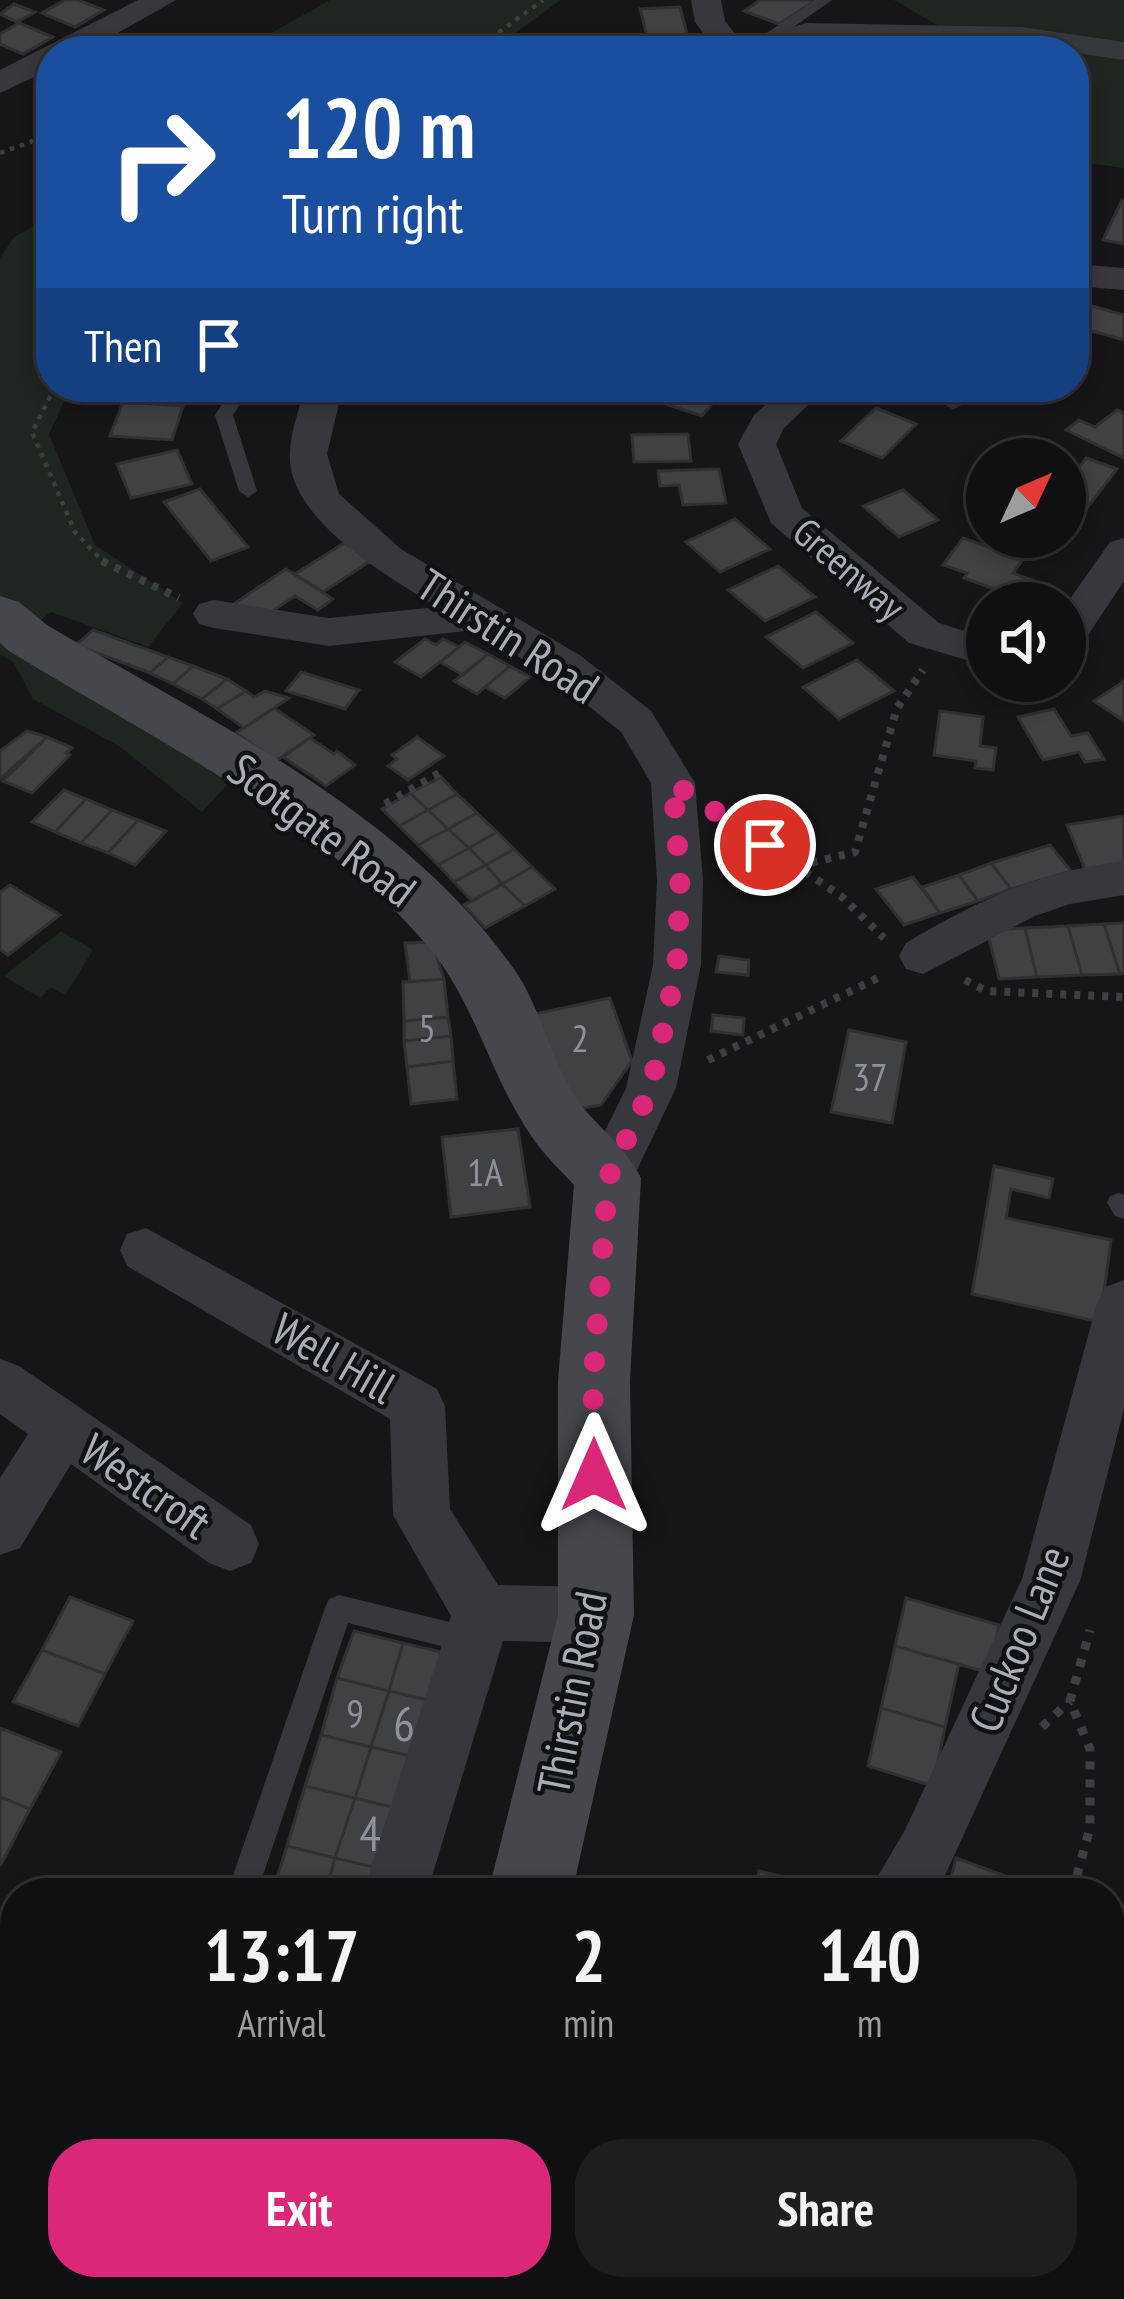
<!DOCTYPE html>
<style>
:root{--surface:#101012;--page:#1e1e20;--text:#f1f3f6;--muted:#9c9d9f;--line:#303032;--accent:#db2777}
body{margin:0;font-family:"PT Sans Narrow",sans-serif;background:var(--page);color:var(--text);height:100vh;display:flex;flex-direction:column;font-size:45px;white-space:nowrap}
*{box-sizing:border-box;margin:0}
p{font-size:39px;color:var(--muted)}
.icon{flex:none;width:66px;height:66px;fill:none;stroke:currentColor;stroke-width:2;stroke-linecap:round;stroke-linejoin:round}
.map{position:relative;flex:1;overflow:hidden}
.drawer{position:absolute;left:0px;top:1878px;width:1125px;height:423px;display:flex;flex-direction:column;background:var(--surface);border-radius:48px 48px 0 0;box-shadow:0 6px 18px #0003,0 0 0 3px var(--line)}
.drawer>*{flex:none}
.banner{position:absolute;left:36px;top:36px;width:1053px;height:366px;border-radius:48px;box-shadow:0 6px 18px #0003,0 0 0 3px var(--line);background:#1a4fa0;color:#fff;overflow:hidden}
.needle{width:78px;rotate:46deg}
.tools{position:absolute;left:966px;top:438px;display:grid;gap:24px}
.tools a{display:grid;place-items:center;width:120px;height:120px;border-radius:50%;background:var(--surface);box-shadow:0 6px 18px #0003,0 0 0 3px var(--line);font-size:60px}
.pin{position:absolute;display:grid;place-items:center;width:102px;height:102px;color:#fff;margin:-51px;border:6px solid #fff;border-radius:50%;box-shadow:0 3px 12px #0007}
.me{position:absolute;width:132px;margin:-66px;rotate:0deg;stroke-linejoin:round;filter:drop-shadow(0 0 9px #0008)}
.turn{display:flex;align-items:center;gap:42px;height:252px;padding:0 48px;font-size:54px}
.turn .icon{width:156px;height:156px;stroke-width:2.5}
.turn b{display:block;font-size:84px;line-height:102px}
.then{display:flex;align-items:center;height:114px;padding:0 48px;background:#0003;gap:24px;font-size:45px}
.eta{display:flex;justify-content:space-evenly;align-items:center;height:204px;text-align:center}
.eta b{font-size:72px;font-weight:600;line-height:84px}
.primary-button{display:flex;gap:24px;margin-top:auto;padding:24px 48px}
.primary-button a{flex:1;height:138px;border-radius:48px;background:var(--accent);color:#fff;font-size:48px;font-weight:600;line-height:138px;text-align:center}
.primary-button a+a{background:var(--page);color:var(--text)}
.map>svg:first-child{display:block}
.green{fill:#1e261f}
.building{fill:#404145;stroke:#303034;stroke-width:3}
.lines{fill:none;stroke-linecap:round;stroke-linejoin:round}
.path-far2{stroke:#3d3f44;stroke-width:4.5;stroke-dasharray:4.5 6;stroke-linecap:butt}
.path-far1{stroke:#3d3f44;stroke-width:8;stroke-dasharray:6 8;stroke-linecap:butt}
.path{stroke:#3d3f44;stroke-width:9;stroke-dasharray:8 10;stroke-linecap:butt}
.lane{fill:#37383d;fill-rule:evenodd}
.street{fill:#37383d;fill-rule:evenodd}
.secondary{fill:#45474d;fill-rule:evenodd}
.route{stroke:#db2777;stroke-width:21;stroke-dasharray:0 37.8}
.labels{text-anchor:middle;stroke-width:9;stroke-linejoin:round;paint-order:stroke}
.far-street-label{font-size:39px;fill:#a8adb8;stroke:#111113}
.number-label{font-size:39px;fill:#8e929b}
.street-label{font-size:45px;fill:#a8adb8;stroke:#111113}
.near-number-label{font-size:48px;fill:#8e929b}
</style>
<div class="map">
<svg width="1124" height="2299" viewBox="0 0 1124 2299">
<rect width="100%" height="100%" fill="#161618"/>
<path class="green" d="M330,0H561L490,51H240Z
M894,0H1124V168L1074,161V51H982Z
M51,217V387H71L49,434L95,545L183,603L148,647L51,612L17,640L236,775L202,812L119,746L33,699L14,663L0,654V258L14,237Z
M61,931L93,950L65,995L51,987L40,998L4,976Z"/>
<path class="building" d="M65,0H78L104,10L75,27L42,13Z
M760,0H816L779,24L744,11Z
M14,4L35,12L17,22L0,14Z
M680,7L687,34L647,36L640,9Z
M19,23L53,37L23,54L0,44V34Z
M1122,200H1124V244L1103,240Z
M1092,306L1124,315V340L1078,327Z
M665,387H702L721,393L702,416L653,400Z
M920,387H992L953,408Z
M123,402L183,406L172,440L110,436Z
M876,408L916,424L882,458L841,441Z
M1117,410L1124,413V458L1066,430L1079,420L1095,427Z
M688,434L691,461L634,462L632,435Z
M177,450L192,484L131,498L117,464Z
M1086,458L1117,469L1081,516L1065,511V471L1074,474Z
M719,469L726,503L683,505L679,485L660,486L658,471Z
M200,489L248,547L211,561L164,502Z
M903,490L938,520L899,537L863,506Z
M735,519L770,549L720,572L686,542Z
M963,538L1023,559L1013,573L1040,583L1027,601L964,578L967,573L943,565Z
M344,543L372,560L323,592L295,574Z
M778,566L815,597L765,621L728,590Z
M286,569L333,599L318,610L295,596L268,614L232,605Z
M816,612L853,643L803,668L766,637Z
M93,630L168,657L150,673L76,645Z
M425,639L436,645L443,639L459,647L421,677L395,662Z
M465,642L488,654L463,675L440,662Z
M488,654L510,666L477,694L454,681Z
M168,657L193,666L173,684L150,673Z
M857,660L894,691L839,719L803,687Z
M193,666L227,679L202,699L173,684Z
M510,666L530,677L505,698L485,687Z
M301,672L359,690L345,709L286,691Z
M227,679L246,691L217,709L202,699Z
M1124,681V721L1094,701Z
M246,691L254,697L265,691L289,698L244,728L217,709Z
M274,708L314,735L276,761L236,733Z
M1054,709L1071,736L1088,733L1104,759L1085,762L1079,752L1043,760L1018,717Z
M940,711L983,717L980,746L996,748L993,770L975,768L976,761L934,755Z
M27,731L47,737L0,779V751Z
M47,737L72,748L66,753L70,755L32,793L3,781Z
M417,737L444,756L408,780L388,766L397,759L392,755Z
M310,738L334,754L337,751L355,765L326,786L283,757Z
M441,777L457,794L428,810L410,793Z
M64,790L86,799L55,832L32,822Z
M410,793L428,810L399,826L382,809Z
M457,794L477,813L448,829L428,810Z
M86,799L112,810L81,843L55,832Z
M112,810L138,820L108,853L81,843Z
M428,810L448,829L418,845L399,826Z
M477,813L497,832L469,848L448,829Z
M1124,816V874L1088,877L1067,825Z
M138,820L166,831L135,865L108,853Z
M448,829L469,848L438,865L418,845Z
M497,832L514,849L486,865L469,848Z
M1050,845L1071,871L1011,889L991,863Z
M469,848L486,865L454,882L438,865Z
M514,849L532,867L502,884L486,865Z
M991,863L1011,889L978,901L959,875Z
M486,865L502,884L472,901L454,882Z
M532,867L555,889L525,906L502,884Z
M959,875L978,901L940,913L922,887Z
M913,877L940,913L904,925L876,889Z
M502,884L525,906L485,928L464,905Z
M10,885L60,915L8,955L0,949V892Z
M1124,923V973L1120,974L1104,924Z
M1104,924L1120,974L1082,975L1068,926Z
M1068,926L1082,975L1037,977L1025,928Z
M1025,928L1037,977L999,979L987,930Z
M432,942L444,979L410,982L405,943Z
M719,956L749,960L748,975L716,972Z
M444,979L448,1017L404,1021L403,982Z
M610,998L632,1061L601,1105L561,1112L529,1015Z
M713,1015L744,1018L743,1035L711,1031Z
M448,1017L451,1036L404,1041V1021Z
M849,1030L906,1042L892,1123L831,1112Z
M451,1036L453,1061L407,1067L404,1041Z
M453,1061L457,1099L411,1104L407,1067Z
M518,1129L530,1207L451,1217L442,1137Z
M994,1166L1053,1179L1049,1198L1011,1189L1006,1218L1111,1240L1100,1322L972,1294Z
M70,1597L133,1621L105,1674L42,1650Z
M906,1598L999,1625L989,1673L895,1646Z
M354,1631L403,1643L389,1691L337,1678Z
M403,1643L450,1654L437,1702L389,1691Z
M895,1646L959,1664L945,1727L881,1708Z
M42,1650L105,1674L78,1726L13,1702Z
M337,1678L389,1691L371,1747L321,1735Z
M389,1691L437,1702L420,1758L371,1747Z
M881,1708L945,1727L933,1786L868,1766Z
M0,1728L61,1752L30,1809L0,1797Z
M321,1735L371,1747L355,1798L305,1786Z
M371,1747L420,1758L404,1810L355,1798Z
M305,1786L355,1798L335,1858L287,1846Z
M0,1797L30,1809L0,1866Z
M355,1798L404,1810L386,1870L335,1858Z
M287,1846L335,1858L325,1893H272Z
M335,1858L386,1870L379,1893H325Z
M956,1858L1033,1886L1032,1893H947Z
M759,1871L852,1893H755Z
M0,2112L15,2124V2150L0,2171Z
M66,2286H227L219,2299H76L64,2289Z
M676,2286H754L745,2299H692Z"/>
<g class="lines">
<path class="path-far2" d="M473,51L543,0
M0,153L31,142L51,117
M55,387L32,432L75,532L105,564"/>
<path class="path-far1" d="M102,561L179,598
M385,804L443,771
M724,817L841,896L884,938
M798,866L855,852L897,708L923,670
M965,980L986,991L1124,997
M708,1060L884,975"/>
<path class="path" d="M1042,1727L1070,1701
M1072,1893L1090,1828V1749L1070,1701L1090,1630
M0,1956L15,1966"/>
<path class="lane" d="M815,0H832L765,47H755V41Z
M233,387H251L233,415L257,491L248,497L239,491L215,415Z
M1119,1193L1124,1195V1219L1115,1216L1107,1203L1110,1196Z
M339,1595L474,1628L484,1632L488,1641L484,1650L474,1654L348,1623L257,1893H227L325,1608L329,1599Z"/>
<path class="street" d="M138,0H176L86,51H51V69L0,93V70Z
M691,0H721L725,21L740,40L807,23L1022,27L1124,42V60L1022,45L808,41L771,51H716L695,22Z
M1074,264L1124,268V290L1074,286Z
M305,387H343L327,454L339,494L401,549L581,656L651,711L695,783L703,880L701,965L676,1088L626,1193L608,1199L590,1193L582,1178L626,1088L653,965L657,880L651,783L621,732L551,676L475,630L329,646L214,628L199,624L193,614L199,604L214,600L329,618L437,607C388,576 284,518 290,451C291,430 300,407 305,387Z
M786,387H827L784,428L776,444L802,508L939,623L987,638V666L909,643L771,523L738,444L754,415Z
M1124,538V581L1080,647L1065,651V606L1110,542Z
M1124,861V895L1070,904L1035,916L923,974L906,969L899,956L906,943C974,902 1044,870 1124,861Z
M146,1228L437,1389L445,1406L450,1509L498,1585L596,1587L617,1595L626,1615L617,1635L596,1643L503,1641L427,1893H363L451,1616L393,1515L390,1419L127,1266L120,1250L127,1234Z
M1124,1280V1409L1080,1581L937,1893H868L905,1830L1022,1579L1097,1303L1105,1287Z
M0,1359L19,1366L251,1525L259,1544L251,1563L230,1571L209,1563L71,1464L20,1548L0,1555V1478L28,1434L0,1414Z
M1110,2062L1124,2068V2139L1110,2133Z
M292,2286H364L367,2299H295Z
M593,2286H668L662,2299H587Z"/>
<path class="secondary" d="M0,596L19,602L47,625C211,722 402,810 514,969C542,1009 550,1061 578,1101C598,1128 626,1147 641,1178L630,1381L634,1615L572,1893H488L558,1615V1381L574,1185C560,1170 543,1154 532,1137C489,1075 477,1005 427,945C320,820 148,736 9,651L0,643Z
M351,2286H445L440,2299H346Z"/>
</g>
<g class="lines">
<path class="route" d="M594,1475L593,1381L608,1178L651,1088L677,965L680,880L673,783L765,845"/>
</g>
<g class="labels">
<g class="far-street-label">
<text transform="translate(849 569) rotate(41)" y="14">Greenway</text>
</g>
<g class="number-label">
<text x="427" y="1042">5</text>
<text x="580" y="1052">2</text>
<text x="870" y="1091">37</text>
<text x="485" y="1186">1A</text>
<text x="355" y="1727">9</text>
</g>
<g class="street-label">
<text transform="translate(508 636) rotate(33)" y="16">Thirstin Road</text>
<text transform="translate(322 830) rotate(37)" y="16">Scotgate Road</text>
<text transform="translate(334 1358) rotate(30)" y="16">Well Hill</text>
<text transform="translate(146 1486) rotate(35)" y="16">Westcroft</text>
<text transform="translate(1019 1639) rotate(-68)" y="16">Cuckoo Lane</text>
<text transform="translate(572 1693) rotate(-79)" y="16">Thirstin Road</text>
</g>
<g class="near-number-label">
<text x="404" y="1741">6</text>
<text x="370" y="1851">4</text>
</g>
</g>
</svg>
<div class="tools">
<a><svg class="needle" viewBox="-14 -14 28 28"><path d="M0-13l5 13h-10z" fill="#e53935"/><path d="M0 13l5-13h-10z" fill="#9c9d9f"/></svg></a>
<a><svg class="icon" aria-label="sound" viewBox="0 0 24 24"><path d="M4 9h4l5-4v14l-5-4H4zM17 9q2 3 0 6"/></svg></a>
</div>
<div class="pin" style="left:765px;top:845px;background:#d93025"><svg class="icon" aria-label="arrive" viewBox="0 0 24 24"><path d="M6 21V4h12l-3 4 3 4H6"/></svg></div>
<svg class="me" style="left:594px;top:1475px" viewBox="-20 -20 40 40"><path d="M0-17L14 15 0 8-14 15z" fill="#db2777" stroke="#fff" stroke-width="4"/></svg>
<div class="banner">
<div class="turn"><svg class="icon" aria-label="right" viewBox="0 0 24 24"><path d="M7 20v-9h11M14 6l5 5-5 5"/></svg><div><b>120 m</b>Turn right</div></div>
<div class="then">Then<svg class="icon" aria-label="arrive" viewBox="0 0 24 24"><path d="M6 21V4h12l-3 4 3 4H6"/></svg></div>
</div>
<section class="drawer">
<div class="eta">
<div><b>13:17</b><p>Arrival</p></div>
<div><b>2</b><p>min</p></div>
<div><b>140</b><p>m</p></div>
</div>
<div class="primary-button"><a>Exit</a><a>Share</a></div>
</section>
</div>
